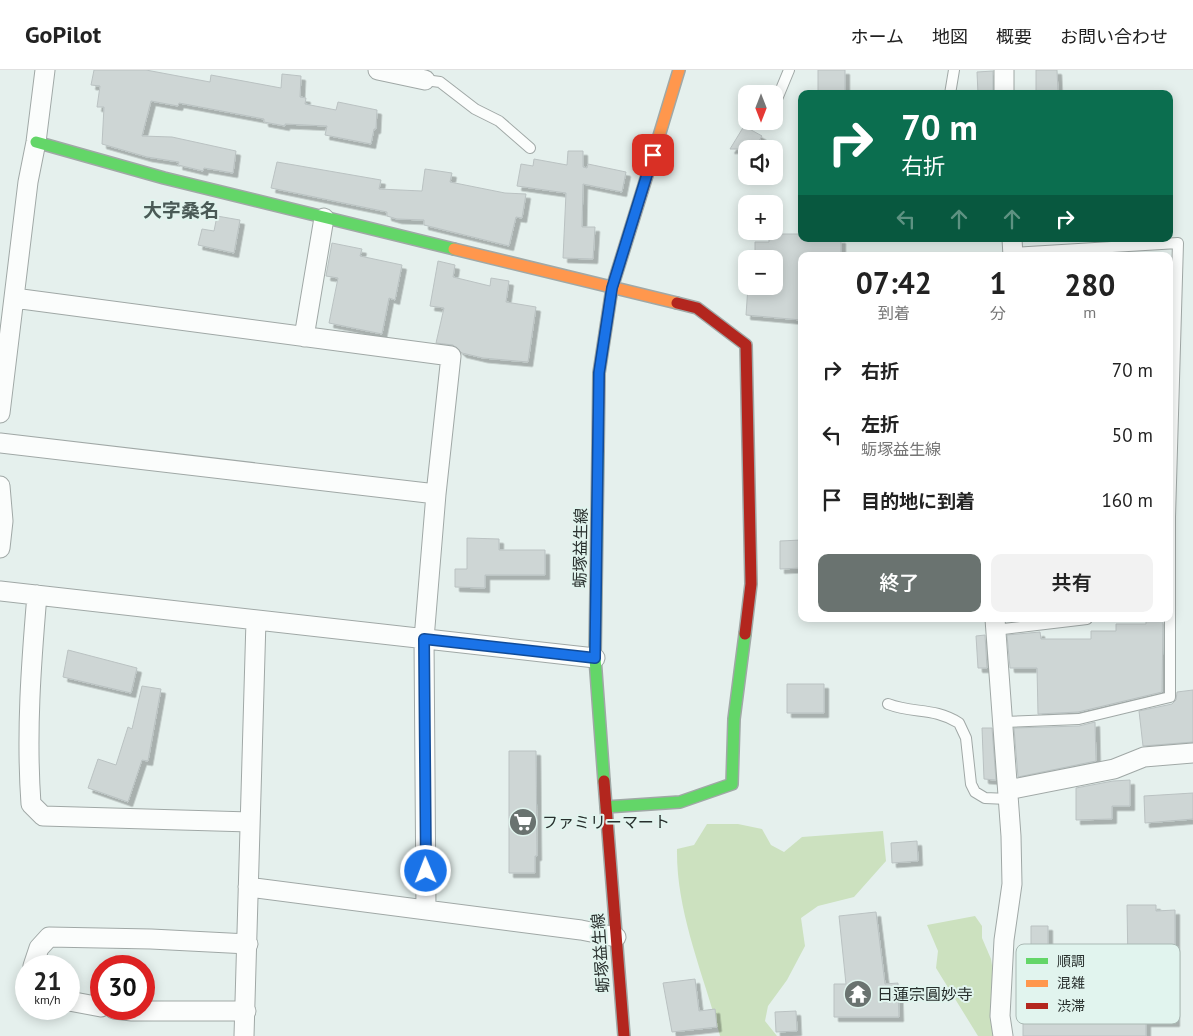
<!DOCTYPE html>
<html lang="ja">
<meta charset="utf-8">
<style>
:root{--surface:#fff;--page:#f2f2f2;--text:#222;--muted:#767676;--line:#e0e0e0;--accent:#6a7370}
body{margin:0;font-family:"PT Sans","Noto Sans JP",sans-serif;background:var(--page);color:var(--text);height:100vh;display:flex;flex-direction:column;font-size:19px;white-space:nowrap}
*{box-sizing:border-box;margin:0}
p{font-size:16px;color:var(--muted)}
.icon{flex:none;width:28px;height:28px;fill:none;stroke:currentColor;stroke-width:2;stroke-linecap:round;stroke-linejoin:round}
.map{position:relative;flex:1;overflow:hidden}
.drawer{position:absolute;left:798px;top:182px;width:375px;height:370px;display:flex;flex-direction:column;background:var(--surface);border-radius:10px;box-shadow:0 2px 12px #0003}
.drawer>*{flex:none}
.guide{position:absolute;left:798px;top:20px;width:375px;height:152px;border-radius:10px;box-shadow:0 2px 12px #0003;background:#0b6e4f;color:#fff;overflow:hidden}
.needle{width:32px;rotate:180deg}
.tools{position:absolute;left:738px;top:15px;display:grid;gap:10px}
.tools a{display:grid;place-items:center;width:45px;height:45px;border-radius:10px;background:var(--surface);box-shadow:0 2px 12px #0003;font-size:25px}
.speed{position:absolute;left:15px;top:885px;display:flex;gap:10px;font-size:25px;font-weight:700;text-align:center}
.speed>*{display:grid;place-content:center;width:65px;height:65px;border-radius:50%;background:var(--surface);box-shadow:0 2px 12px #0003;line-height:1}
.speed small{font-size:12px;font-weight:400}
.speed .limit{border:8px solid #d22;background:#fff;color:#111}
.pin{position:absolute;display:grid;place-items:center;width:42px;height:42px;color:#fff;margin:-21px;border-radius:10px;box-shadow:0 2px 8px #0006}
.me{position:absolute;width:55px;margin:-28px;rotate:359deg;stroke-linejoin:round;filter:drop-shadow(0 0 4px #0008)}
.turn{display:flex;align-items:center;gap:18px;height:105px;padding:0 20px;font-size:22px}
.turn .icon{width:65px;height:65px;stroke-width:2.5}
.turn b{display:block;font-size:35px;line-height:42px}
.lanes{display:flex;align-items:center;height:48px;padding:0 20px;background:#0003;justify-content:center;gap:25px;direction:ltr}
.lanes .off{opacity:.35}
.eta{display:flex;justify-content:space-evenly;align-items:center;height:85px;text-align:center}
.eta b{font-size:30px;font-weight:600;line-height:35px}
.primary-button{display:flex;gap:10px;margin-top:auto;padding:10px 20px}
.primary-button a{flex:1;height:58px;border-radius:10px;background:var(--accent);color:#fff;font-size:20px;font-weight:600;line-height:58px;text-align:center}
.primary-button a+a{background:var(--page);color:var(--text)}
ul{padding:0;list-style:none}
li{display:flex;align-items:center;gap:15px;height:65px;padding:0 20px}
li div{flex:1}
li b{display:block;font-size:19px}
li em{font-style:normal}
header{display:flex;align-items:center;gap:30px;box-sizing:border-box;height:70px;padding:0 25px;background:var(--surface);border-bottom:1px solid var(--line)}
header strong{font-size:24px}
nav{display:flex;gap:28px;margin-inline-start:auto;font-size:18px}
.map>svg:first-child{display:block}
.green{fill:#cce1bf}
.building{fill:#ced6d5;stroke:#bac2c2;filter:url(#shadow)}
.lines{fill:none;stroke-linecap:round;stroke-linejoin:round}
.lane-casing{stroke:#a0a8a6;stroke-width:12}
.street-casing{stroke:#a0a8a6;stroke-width:21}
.fast-casing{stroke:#a0a8a6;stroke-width:14}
.slow-casing{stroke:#a0a8a6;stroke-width:14}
.jam-casing{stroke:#a0a8a6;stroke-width:14}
.lane{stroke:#fbfdfc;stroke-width:10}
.street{stroke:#fbfdfc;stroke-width:19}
.fast{stroke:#63d668;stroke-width:11}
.slow{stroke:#ff974d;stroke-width:11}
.jam{stroke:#b3261e;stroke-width:11}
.route-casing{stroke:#114b97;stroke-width:12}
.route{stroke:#1a73e8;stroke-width:9}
.labels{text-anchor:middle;stroke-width:4;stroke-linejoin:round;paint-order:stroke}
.street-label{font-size:16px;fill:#282f2d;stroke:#e1f4ee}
.poi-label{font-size:16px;fill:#282f2d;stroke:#e1f4ee;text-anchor:start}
.quarter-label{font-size:19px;font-weight:bold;fill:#4a5a56;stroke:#e1f4ee}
.key{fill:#e1f4ee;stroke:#aab9b4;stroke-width:1}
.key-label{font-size:14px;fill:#282f2d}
</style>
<header>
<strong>GoPilot</strong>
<nav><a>ホーム</a><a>地図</a><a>概要</a><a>お問い合わせ</a></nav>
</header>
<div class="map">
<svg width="1193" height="966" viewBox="0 0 1193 966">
<defs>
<filter id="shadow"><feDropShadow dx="4.5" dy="4.5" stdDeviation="0" flood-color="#0004"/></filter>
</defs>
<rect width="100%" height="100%" fill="#e5f0ed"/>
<path class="green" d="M707,754H738L762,759L771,775L784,782L802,767L883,761L886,791L854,827L818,836L801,848L805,876L787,910L768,936L765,951L777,966H720C704,905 676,843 677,779L694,775Z
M975,846L982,856V868L991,889L995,914V966H978L936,898L938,881L927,855Z"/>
<path class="building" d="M94,0H146L210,12L211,5L281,18L282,4L301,6L300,27L306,28L305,34L336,40L338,32L377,40L376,59H374L371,74L325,65L327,56L285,54V56L264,52V49L179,33L178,36L151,31L142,66L172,67L236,81L233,103L204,98L203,101L178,95L179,92L147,87L102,74L104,37H97L100,16L91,15Z
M818,0H845V24L818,23Z
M1036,0H1057L1058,22H1036Z
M993,1V24H978L977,2Z
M744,56L762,66L754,79H730Z
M568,81H583V97L587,98L588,94L626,102L622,122L583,114L582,157H595L593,189L563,188L566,123L517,116L521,94L533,96L534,89L567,95Z
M277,92L381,110L379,119L422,121L425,99L452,103L450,112L505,123L526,124L522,148L516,147L509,176L424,155V150L397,149L387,146V142L271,118Z
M217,146L240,150L234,183L198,175L202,159L214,161Z
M769,164H801V169H841V186H801V250L746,245L748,216H774V189H755V172H769Z
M332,173L362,179L360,186L402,195L395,230L389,228L382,264L329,253L338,208L326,206Z
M438,191L455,195L453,207L490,216L491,208L509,211L506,232L536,237L528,292L483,288L462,283L453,275L436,273L444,238L430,236Z
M467,468L499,469V480H545V505H485V518L455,517V499H467Z
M801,470V498L780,499V471Z
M1146,549L1163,550L1162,622L1078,642L1038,644L1037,598H1010L1007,565L1040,562L1041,569H1091V561H1116V554H1146Z
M985,565L987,598H978L976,566Z
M68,580L137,598L131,623L63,607Z
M787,614H824V643H787Z
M142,616L161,619L148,691L142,690L128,732L88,718L98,689L116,695L128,657L132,659Z
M1193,620V672L1143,676L1139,641L1172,634L1176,630L1177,622Z
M1095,652L1096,691L1018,707L1014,658L1079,656Z
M982,658H992L996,710L984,709Z
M509,681H536L537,786H535V803H509Z
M1130,710V736H1112V749L1076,750V718L1113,711Z
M1193,723V749L1145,753L1144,726Z
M917,771L918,791L892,793L891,773Z
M1127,835H1156V841L1175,840V952H1146V966H1023V937L1052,936L1053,942L1117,941V894L1128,895Z
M876,842L885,914L898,913L899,947H834V914H846L839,846Z
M1031,856H1048V903H1023L1024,884H1031Z
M695,909L699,941L715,939L717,957L672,962L663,913Z
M796,941L797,961L776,962L775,942Z"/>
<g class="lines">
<defs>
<path id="lane" d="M425,10L440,12L475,39L499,51L530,78
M950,24L954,0
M777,29L789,0
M995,560L1087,549
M888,634C914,644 933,637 959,653L966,668L971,714L975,722L985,728L1008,729
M1003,652L1079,649L1170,627V447L1178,173L1013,183"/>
<path id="street" d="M378,0L425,10
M1004,0V24
M1012,169L1013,186
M14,228L451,286L436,424L424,569L426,840
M304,267L324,148
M0,343L28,112L36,72L45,0
M0,373L436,424
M0,416L3,451L0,478
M0,521L595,588
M37,525C31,595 26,664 31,734L43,746L250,752
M995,549L1011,766L1012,814L1004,870L1000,946L1003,966
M1008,720L1114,699L1144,687L1193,683
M248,817L581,860L616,867
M33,896L39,878L49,867L151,869L248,874
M69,931L101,937
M114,939L132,941H246
M244,966L256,550"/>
<path id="fast" d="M36,72L164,108L454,179
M598,381L595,588L604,711
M606,737L680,732L732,714L734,649L745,564"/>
<path id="slow" d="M649,99L679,0
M454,179L677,233"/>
<path id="jam" d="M677,233L697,238L746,275L751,514L745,564
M598,381L599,303L612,218L649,99
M604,711L624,966"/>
</defs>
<use href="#lane" class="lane-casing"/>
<use href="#street" class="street-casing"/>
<use href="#fast" class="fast-casing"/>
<use href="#slow" class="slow-casing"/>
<use href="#jam" class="jam-casing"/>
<use href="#lane" class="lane"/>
<use href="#street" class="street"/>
<use href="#fast" class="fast"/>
<use href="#slow" class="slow"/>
<use href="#jam" class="jam"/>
</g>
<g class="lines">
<defs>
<path id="route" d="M426,801L424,569L595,588L599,303L612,218L653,85"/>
</defs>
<use href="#route" class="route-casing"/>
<use href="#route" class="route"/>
</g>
<defs>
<symbol id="supermarket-disc" viewBox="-11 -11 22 22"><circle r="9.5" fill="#6a7370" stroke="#e1f4ee"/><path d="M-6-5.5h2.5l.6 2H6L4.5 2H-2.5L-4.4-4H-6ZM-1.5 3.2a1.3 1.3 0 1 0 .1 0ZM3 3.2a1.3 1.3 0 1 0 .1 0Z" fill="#fff"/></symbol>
<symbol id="temple-disc" viewBox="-11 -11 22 22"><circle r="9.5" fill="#6a7370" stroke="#e1f4ee"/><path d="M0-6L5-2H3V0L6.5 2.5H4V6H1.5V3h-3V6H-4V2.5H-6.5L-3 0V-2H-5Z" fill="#fff"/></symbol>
</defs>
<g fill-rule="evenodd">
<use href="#supermarket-disc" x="507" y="736" width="32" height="32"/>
<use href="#temple-disc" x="842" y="908" width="32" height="32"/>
</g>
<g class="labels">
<g class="street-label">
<text transform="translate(580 478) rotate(-89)" y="6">蛎塚益生線</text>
<text transform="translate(600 883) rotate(-94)" y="6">蛎塚益生線</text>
</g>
<g class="poi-label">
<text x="542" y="758">ファミリーマート</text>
<text x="877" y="930">日蓮宗圓妙寺</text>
</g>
<g class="quarter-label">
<text x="181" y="147">大字桑名</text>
</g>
</g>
<rect x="1016" y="874" width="164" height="80" rx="8" class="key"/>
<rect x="1026" y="888" width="22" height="6" fill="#63d668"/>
<rect x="1026" y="910" width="22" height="7" fill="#ff974d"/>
<rect x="1026" y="933" width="22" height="6" fill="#b3261e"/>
<g class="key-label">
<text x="1057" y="896">順調</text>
<text x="1057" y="918">混雑</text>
<text x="1057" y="941">渋滞</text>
</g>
</svg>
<div class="tools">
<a><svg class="needle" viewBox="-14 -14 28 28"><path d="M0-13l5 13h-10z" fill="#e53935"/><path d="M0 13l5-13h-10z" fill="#767676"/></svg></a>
<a><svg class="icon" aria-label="sound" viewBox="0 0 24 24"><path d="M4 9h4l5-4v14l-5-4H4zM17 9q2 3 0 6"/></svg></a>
<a>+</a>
<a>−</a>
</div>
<div class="speed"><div>21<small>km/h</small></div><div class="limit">30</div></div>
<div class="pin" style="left:653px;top:85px;background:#d93025"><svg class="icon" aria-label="arrive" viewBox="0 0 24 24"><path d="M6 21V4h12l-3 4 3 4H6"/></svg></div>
<svg class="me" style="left:426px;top:801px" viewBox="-20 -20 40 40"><circle r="17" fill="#1a73e8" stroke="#fff" stroke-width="3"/><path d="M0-11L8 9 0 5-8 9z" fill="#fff"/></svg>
<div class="guide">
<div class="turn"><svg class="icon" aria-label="right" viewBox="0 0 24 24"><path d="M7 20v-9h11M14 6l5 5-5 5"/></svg><div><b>70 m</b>右折</div></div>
<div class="lanes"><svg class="icon off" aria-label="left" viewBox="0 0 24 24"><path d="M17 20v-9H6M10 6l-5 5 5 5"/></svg><svg class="icon off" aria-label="ahead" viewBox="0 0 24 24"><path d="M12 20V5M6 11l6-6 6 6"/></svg><svg class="icon off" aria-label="ahead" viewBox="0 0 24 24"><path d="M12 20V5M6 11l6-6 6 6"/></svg><svg class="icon" aria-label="right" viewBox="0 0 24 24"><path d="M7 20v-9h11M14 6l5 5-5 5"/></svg></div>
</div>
<section class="drawer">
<div class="eta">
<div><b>07:42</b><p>到着</p></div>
<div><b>1</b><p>分</p></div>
<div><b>280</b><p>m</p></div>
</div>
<ul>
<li><svg class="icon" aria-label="right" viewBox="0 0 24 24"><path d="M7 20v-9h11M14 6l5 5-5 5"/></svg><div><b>右折</b></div><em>70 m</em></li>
<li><svg class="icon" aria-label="left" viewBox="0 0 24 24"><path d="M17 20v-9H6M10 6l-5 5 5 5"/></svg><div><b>左折</b><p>蛎塚益生線</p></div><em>50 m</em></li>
<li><svg class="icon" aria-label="arrive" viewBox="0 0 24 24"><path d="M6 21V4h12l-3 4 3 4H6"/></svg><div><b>目的地に到着</b></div><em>160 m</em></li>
</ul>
<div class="primary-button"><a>終了</a><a>共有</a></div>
</section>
</div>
